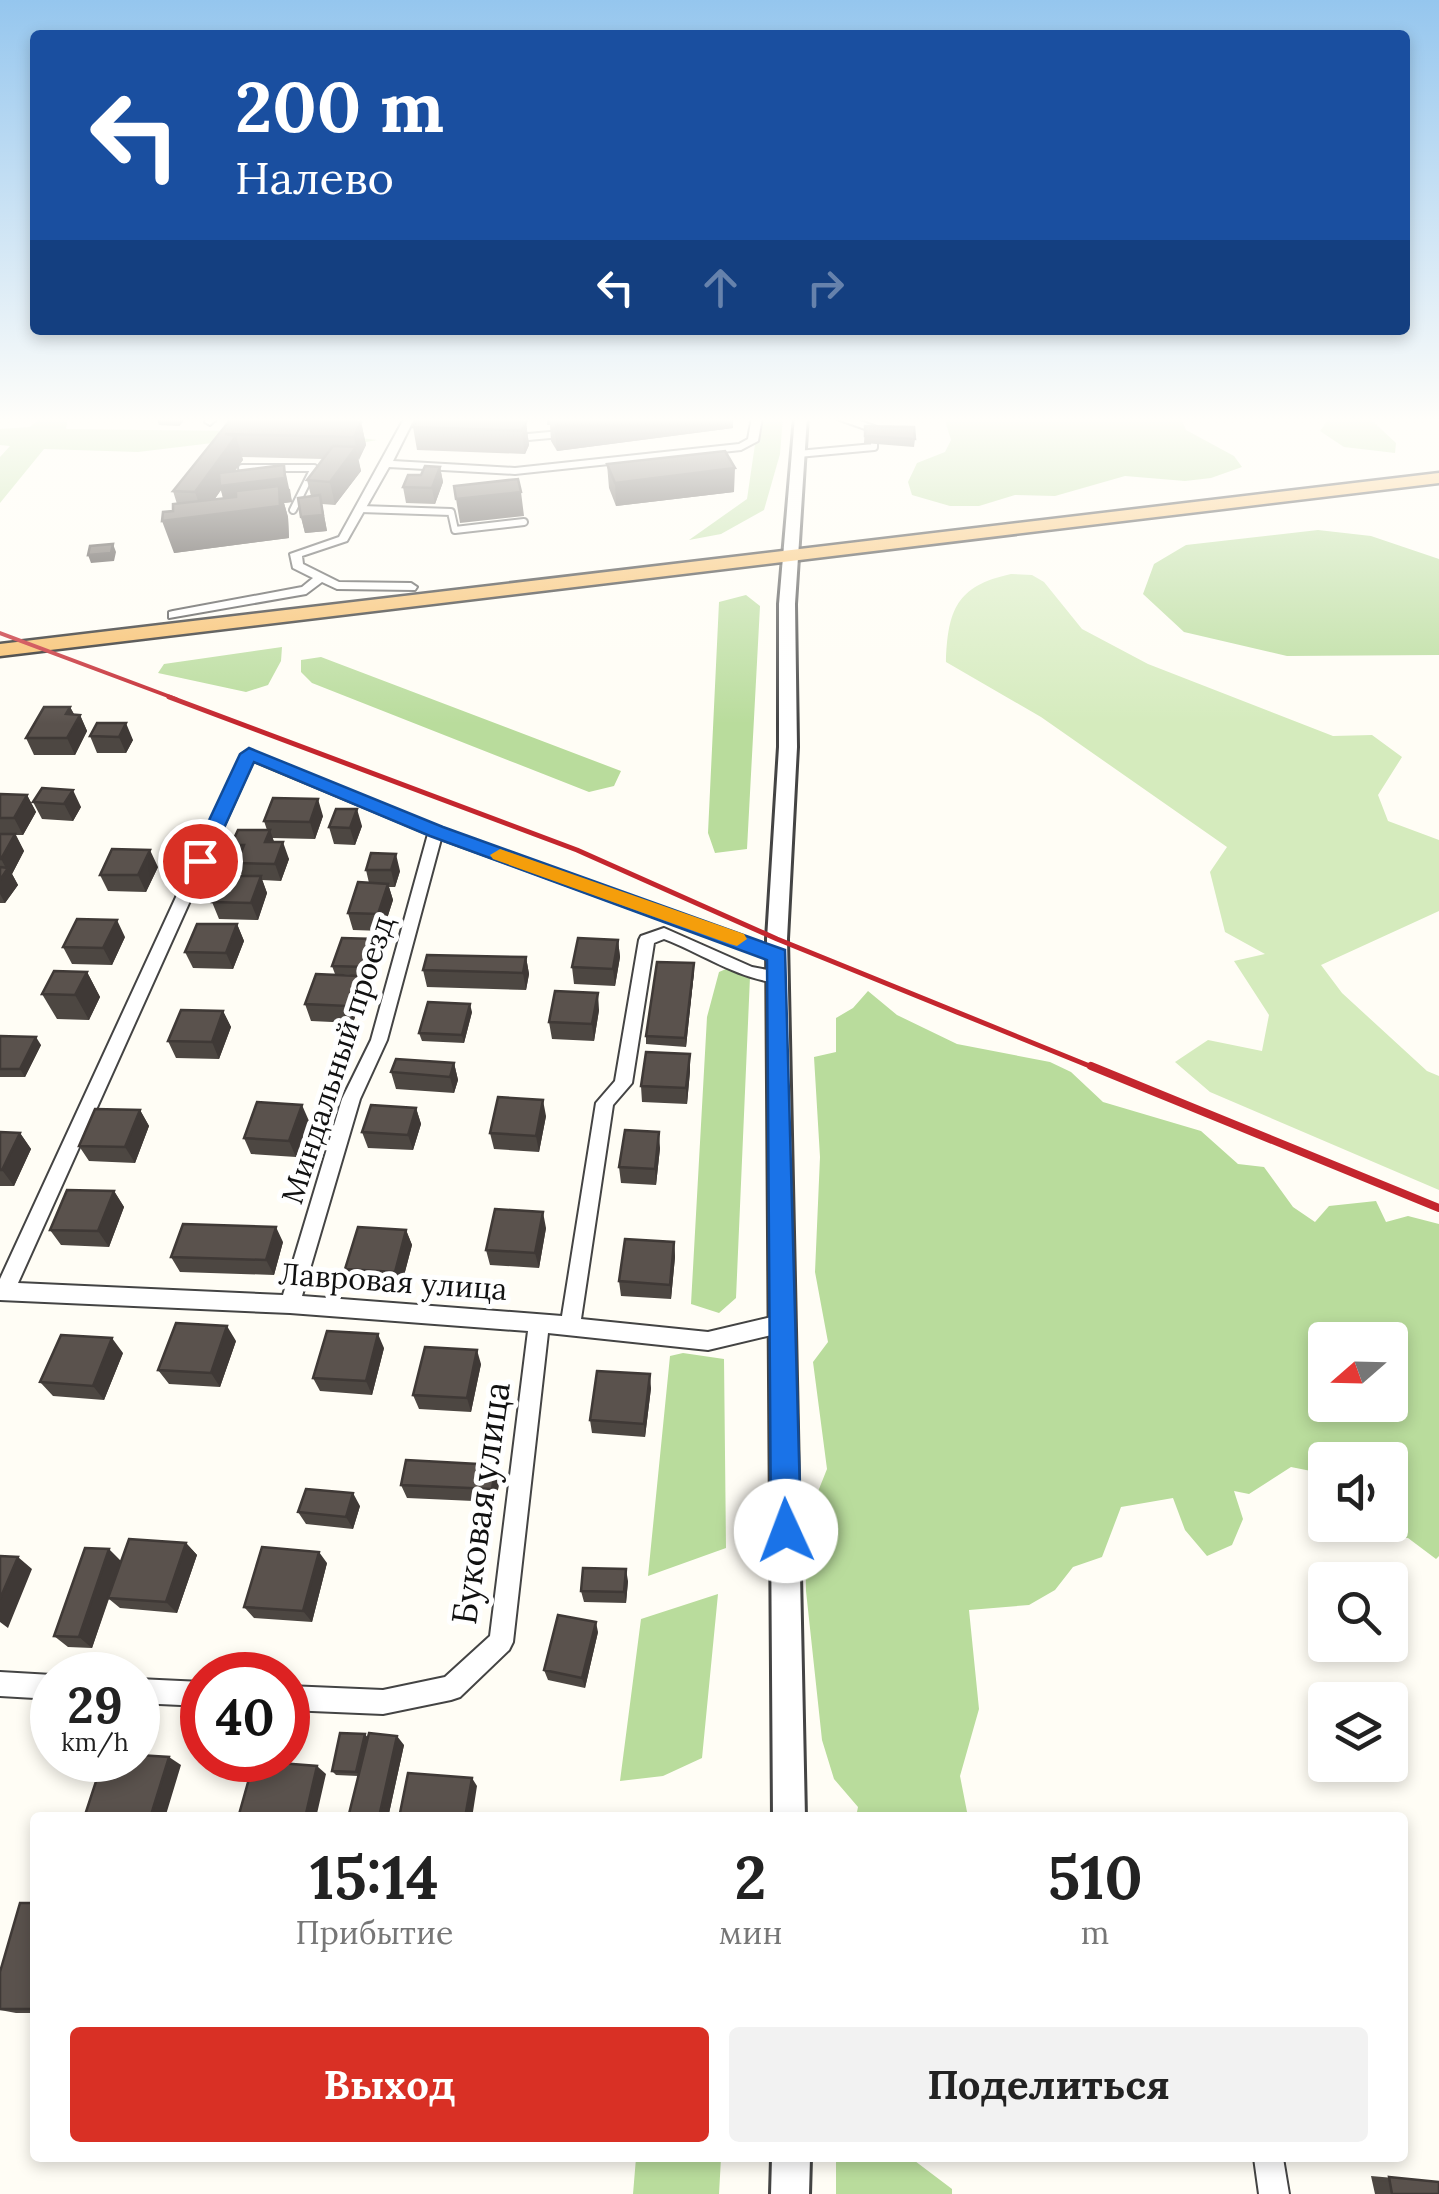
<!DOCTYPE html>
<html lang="ru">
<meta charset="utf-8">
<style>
:root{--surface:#fff;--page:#f2f2f2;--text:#222;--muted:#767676;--accent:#d93025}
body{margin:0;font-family:Lora,serif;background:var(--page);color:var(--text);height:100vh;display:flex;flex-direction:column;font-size:38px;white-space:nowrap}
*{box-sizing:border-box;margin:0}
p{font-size:32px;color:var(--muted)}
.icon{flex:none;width:55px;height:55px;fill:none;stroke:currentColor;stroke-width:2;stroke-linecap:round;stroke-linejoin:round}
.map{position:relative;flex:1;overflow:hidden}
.sheet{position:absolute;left:30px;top:1812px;width:1378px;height:350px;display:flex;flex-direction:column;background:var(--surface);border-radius:10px;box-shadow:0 5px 15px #0003}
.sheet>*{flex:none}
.top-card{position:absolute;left:30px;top:30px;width:1380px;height:305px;border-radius:10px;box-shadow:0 5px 15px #0003;background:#1a4fa0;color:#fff;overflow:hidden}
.needle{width:65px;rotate:250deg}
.fabs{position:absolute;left:1308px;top:1322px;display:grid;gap:20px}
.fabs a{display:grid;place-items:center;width:100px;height:100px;border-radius:10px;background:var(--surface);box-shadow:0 5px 15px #0003;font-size:50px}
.speed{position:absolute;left:30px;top:1652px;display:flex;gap:20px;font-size:50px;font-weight:700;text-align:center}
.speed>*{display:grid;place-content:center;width:130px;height:130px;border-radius:50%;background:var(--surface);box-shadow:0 5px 15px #0003;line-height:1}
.speed small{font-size:25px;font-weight:400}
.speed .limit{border:15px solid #d22;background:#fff;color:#111}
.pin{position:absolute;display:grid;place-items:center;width:85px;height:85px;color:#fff;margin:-42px;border:5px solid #fff;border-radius:50%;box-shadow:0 2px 10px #0007}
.me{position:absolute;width:110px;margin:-55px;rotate:358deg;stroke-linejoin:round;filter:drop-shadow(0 0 8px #0008)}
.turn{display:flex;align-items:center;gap:35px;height:210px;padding:0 40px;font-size:45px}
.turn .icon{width:130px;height:130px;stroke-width:2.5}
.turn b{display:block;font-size:70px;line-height:85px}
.lanes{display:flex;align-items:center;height:95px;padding:0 40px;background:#0003;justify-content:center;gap:50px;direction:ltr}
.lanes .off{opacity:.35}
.eta{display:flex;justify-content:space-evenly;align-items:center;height:170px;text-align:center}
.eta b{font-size:60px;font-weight:700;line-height:70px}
.action{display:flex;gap:20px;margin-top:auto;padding:20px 40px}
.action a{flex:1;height:115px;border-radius:10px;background:var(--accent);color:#fff;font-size:40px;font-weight:700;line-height:115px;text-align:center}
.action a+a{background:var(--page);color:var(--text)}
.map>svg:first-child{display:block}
.green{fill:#d5ebbd}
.forest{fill:#b9dc9c;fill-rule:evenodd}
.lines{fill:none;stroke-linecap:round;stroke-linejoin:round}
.service-casing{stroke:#444;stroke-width:10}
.minor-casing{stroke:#444;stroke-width:4}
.tertiary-casing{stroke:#444;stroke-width:6}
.trunk-casing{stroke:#222;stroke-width:5}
.service{stroke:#fff;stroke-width:6}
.minor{fill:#fff;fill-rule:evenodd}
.tertiary{fill:#fff;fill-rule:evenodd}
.trunk{fill:#f7bc64;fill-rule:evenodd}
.rail-far2{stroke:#c4262e;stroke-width:4}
.rail-far1{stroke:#c4262e;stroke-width:5}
.rail{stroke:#c4262e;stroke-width:8}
.wall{fill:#4d4742;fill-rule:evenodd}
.shaded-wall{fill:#3f3936}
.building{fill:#5a524d;stroke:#3f3936;stroke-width:2.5}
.route{fill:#1a73e8;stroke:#114b97;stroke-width:2.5}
.slow{fill:#f59e0b}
.labels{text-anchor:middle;stroke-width:10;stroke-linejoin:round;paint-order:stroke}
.street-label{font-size:30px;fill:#111;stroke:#fff}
.near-street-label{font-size:35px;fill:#111;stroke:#fff}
</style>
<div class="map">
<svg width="1439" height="2194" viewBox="0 0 1439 2194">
<rect width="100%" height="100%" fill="#fffdf5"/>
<path class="green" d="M1011,574L1032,575L1044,582L1082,629L1148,664L1333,736L1372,735L1402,757L1378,795L1388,821L1439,840V911L1321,965L1342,993L1427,1071L1439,1076V1190L1210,1092L1175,1062L1208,1040L1262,1051L1269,1015L1234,961L1265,954L1225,932L1210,872L1227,847L1041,717L946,662C948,610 956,586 1011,574Z"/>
<path class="forest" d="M41,417H68L66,429L310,432L377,440L361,443L229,441L138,452L44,449L0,503V457L10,446L0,445V429L30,427Z
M759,417H783L780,454L764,510L721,534L689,540L747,499Z
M944,417H1185L1181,418L1186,430L1234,456L1242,467L1211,478L1185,481L1125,476L1055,496L1015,495L979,506H950L912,495L908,482L917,463L945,452L951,440Z
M1330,417H1368L1396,443L1395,453L1344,447L1320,431Z
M1318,530L1371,536L1439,559V655L1287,656L1184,632L1143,594L1154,564L1186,545Z
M746,595L760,606L747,849L715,853L708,833L719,602Z
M282,647L281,661L268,685L246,692L158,673L164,664Z
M321,657L621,771L614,786L589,792L312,683L301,672V660Z
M733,966L750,977L736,1298L719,1313L691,1304L707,1017L719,972Z
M868,991L897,1015L957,1044L1050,1062L1071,1072L1103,1102L1201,1131L1238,1164L1264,1167L1293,1207L1315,1222L1329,1206L1376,1201L1386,1222L1408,1216L1439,1224V1556L1436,1559L1408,1538L1347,1533L1344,1525H1390V1460H1325V1482L1321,1473L1291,1467L1249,1494L1234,1491L1243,1519L1232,1545L1207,1556L1185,1530L1173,1498L1121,1507L1102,1557L1073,1567L1055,1590L1029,1605L969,1610L979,1709L960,1776L968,1817H856L858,1807L834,1779L822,1740L806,1591L805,1524L827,1469L813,1362L828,1342L815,1272L820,1157L814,1057L836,1052V1018L853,1008ZM1325,1340H1390V1405H1325Z
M683,1353L724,1359L726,1548L648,1576L670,1356Z
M718,1594L702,1758L663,1776L620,1781L641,1619Z
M636,2158H721L719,2194H633Z
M841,2158H911L952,2189V2194H836V2159Z"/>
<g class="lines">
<defs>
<path id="service" d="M517,438L561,434
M798,454L874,447V429L840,417
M242,468H314L293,510
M361,509L451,512L455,530L524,522"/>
<path id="minor" d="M209,417H219L210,425L205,422Z
M405,417H415L393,461L515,468L739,444L748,439L752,417H762L758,441L741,450L515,474L389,467L347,541L302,556L303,564L339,582L411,583L417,587L415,590L337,589L322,582L306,594L169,618V612L173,611L302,587L313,578L293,568L290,554L339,537Z
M249,750L441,829L784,952L786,956L778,962L772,960L441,839L387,1040L360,1099L302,1296L562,1316L596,1103L615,1081L639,940L641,936L664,928L752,967L784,973L786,977L778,983C736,978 703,954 664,939L654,943L632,1083L613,1105L581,1319L708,1332L780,1315L787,1318L790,1324L787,1330L780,1333L708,1350L548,1333L513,1642L509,1650L460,1697L451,1700L383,1714L288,1710V1686L383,1690L445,1677L490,1636L528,1331L290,1313L0,1300V1279L242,754ZM253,761L428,834L371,1040L342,1099L283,1295L18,1283Z
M0,1672L52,1675V1699L0,1696Z
M138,1679L202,1682V1706L138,1703Z
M1254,2158H1283L1289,2194H1259Z"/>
<path id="tertiary" d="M795,417H807L795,604L797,747L787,939L805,1818H773L767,939L779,747V604Z
M772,2158H810L809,2194H771Z"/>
<path id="trunk" d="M1439,473V483L0,656V644Z"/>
</defs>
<use href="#service" class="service-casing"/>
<use href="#minor" class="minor-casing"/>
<use href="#tertiary" class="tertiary-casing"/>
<use href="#trunk" class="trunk-casing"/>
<use href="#service" class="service"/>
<use href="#minor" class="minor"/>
<use href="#tertiary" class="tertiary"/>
<use href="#trunk" class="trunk"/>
<path class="rail-far2" d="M0,633L176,699"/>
<path class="rail-far1" d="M169,697L577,850L777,939L1097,1069"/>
<path class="rail" d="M1091,1066L1439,1208"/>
</g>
<path class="wall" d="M156,417H187L179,426L159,425Z
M240,417H268L266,420L361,422L366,445L358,460L361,471L335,505L322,504L327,531L305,533L301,517L311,496L307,480L323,459L242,457L243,460L234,471L290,489L292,502L284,503L288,517L289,538L174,553L173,511L177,504L173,491L241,420ZM221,490L223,499L214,500Z
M444,417H478L477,420L526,422L529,445L525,454L417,450L413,427L444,419Z
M547,417H733V428L557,451L551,441L550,425H547Z
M865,426L915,439L914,447L864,443Z
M607,464L734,492L616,506L609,488Z
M440,467L443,482L435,504L406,503L403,487Z
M70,707L74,714L80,715L87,731L75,755H34L26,738Z
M97,723L133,740L126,753H97L90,736Z
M42,788L81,807L73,821L42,819L33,802Z
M0,794L27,795L36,812L23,835H16L24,851L12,874L18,885L5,903H0Z
M323,816L315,839L272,838L274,842L289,859L281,881L262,880L267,893L258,920L219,919L212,902L242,876L231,845L267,830L264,821Z
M362,826L355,845L334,844L329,827Z
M158,867L146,892L108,891L100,875Z
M366,870L400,871L395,887H389L393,900L383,931L353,930L348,913L369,883Z
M237,924L244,941L233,969L193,968L185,952Z
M125,937L112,965L72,964L63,947Z
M618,940L620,957L615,986L574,984L572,967Z
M377,948L368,976L335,974L332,966Z
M526,957L529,974L526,990L427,987L423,970Z
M87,972L100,997L89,1020L57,1019L42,994Z
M694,972L686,1047L646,1044V1036Z
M363,993L353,1023L311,1021L305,1004Z
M599,1010L594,1041L552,1039L549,1022Z
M223,1011L231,1027L219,1059L176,1058L168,1041Z
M472,1012L464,1043L422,1041L419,1033Z
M0,1036L41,1045L25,1077H0Z
M690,1054V1071L687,1104L642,1102L641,1086Z
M454,1063L458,1080L454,1093L396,1089L391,1072Z
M416,1108L421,1124L413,1150L368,1148L362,1132Z
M140,1110L149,1126L135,1163L89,1161L79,1146Z
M546,1116L539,1152L494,1149L490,1133Z
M309,1121L296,1157L251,1154L244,1138Z
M0,1132L20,1133L31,1149L14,1186H0Z
M660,1148L656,1185L621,1183L619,1167Z
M114,1191L124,1207L109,1247L61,1245L50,1230Z
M546,1228L539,1268L490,1265L486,1250Z
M406,1230L412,1245L401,1287L352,1284L345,1269Z
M283,1242L274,1275L180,1272L171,1257Z
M674,1242L675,1257L671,1299L621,1296L619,1281Z
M236,1341L220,1387L169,1384L158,1370Z
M384,1348L372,1395L320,1391L313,1378Z
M123,1353L104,1400L53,1396L40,1382Z
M481,1364L471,1412L419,1409L413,1395Z
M651,1388L645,1437L592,1433L590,1420Z
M496,1465L500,1477L496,1502L407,1498L401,1485Z
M360,1506L353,1529L306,1524L298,1512Z
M186,1543L197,1555L177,1613L120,1608L109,1599L92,1648L68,1647L54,1636L121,1560Z
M327,1563L312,1622L254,1618L244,1607Z
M628,1581L626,1603L584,1602L581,1591Z
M598,1632L585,1688L548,1680L544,1670Z
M368,1737L404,1745L388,1818H353L349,1814L358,1776L336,1775L332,1771Z
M35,1903V2013H16L0,2010V1972Z
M1371,2176L1439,2182V2194H1375Z"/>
<path class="shaded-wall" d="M176,417H187L179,426Z
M584,417H733V428L557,451L554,421Z
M361,422L366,445L359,460L354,437Z
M526,422L529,445L525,454L522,431Z
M236,436L243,460L224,486L285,478L284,465L292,502L284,503L288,517L289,538L174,553L162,521L280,506V504L227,510L221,490L203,516L195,492Z
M356,447L361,471L335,505L330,482Z
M440,467L443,482L435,504L432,488Z
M735,468L734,492L616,506L615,483Z
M521,492L524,516L460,523L456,499Z
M320,495L327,531L305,533L301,517Z
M113,544L116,552L114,561L91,563L88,555Z
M70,707L77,720L80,715L87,731L75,755L67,738L66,714Z
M126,723L133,740L126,753L119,737Z
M73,790L81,807L73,821L64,804Z
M27,795L36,812L23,835L14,818Z
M318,799L323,816L315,839L310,822Z
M357,809L362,826L355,845L350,828Z
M270,830L276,847L265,842Z
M15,834L24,851L12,874L18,885L5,903L0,894V880L7,870L1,859Z
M283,842L289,859L281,881L275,864Z
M150,850L158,867L146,892L138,875Z
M396,854L400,871L395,887L391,870Z
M261,876L267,893L258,920L251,903Z
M388,884L393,900L383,931L378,914Z
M117,920L125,937L112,965L103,948Z
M237,924L244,941L233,969L226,953Z
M375,939L377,948L368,976L366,967Z
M618,940L620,957L615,986L613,969Z
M526,957L529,974L526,990L523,973Z
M694,963V972L686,1047L685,1038Z
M87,972L100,997L89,1020L75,995Z
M358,976L363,993L353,1023L347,1006Z
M598,993L599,1010L594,1041L592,1024Z
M470,1004L472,1012L464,1043L462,1035Z
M223,1011L231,1027L219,1059L212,1042Z
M36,1037L41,1045L25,1077L20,1069Z
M690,1054V1071L687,1104L686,1088Z
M454,1063L458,1080L454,1093L450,1077Z
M543,1100L546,1116L539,1152L536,1136Z
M302,1105L309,1121L296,1157L289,1141Z
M416,1108L421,1124L413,1150L408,1135Z
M140,1110L149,1126L135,1163L125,1147Z
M659,1132L660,1148L656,1185L655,1169Z
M20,1133L31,1149L14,1186L2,1170Z
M114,1191L124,1207L109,1247L98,1231Z
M543,1212L546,1228L539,1268L535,1253Z
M276,1227L283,1242L274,1275L266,1260Z
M406,1230L412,1245L401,1287L395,1272Z
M674,1242L675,1257L671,1299L670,1285Z
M227,1326L236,1341L220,1387L211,1373Z
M378,1334L384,1348L372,1395L366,1381Z
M112,1338L123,1353L104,1400L93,1386Z
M477,1350L481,1364L471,1412L467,1398Z
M650,1374L651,1388L645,1437L644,1424Z
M496,1465L500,1477L496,1502L492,1489Z
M353,1493L360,1506L353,1529L346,1517Z
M186,1543L197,1555L177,1613L166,1602Z
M109,1549L121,1561L92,1648L79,1637Z
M319,1552L327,1563L312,1622L303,1611Z
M18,1557L32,1569L8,1628L0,1622V1599Z
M626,1569L628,1581L626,1603L624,1592Z
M596,1622L598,1632L585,1688L582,1678Z
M365,1734L369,1739L361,1776L356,1772Z
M397,1736L404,1745L388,1818H379Z
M169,1757L181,1765L165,1818H150Z
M317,1766L326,1774L316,1818H305Z
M472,1778L477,1786L472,1818H465Z"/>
<path class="building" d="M552,417H584L554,421Z
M418,418L526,422L522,431L413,427Z
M231,419L361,422L354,437L225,434L236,436L195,492L173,491Z
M865,426L914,427L915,439L865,436Z
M333,446L356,447L330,482L307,480Z
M725,451L735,468L615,483L607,464Z
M284,465L285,478L220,486L219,473Z
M425,466L440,467L432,488L403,487L408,475H421Z
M518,479L521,492L456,499L454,486Z
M279,486L280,506L162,521L163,512L173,511V504L236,497V491Z
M320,495L323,515L301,517L298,498Z
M113,544L111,553L88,555L90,546Z
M44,707H70L66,714L80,715L67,738H26Z
M97,723H126L119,737L90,736Z
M42,788L73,790L64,804L33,802Z
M0,794L27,795L14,818H0Z
M273,798L318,799L310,822L264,821Z
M336,809H357L350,828L329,827Z
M238,830H270L265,842H283L275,864L237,863L244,845H231Z
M0,834H15L1,859H0Z
M112,849L150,850L138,875H100Z
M371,853L396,854L391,870H366Z
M0,867L8,868L0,880Z
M222,876H261L251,903L212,902Z
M358,882L388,884L378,914L348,913Z
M77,919L117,920L103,948L63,947Z
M197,924H237L226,953L185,952Z
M342,938L375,939L366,967L332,966Z
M578,938L618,940L613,969L572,967Z
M427,955L526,957L523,973L423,970Z
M657,962L694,963L685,1038L646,1036Z
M54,971L87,972L75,995L42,994Z
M316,974L358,976L347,1006L305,1004Z
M555,991L598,993L592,1024L549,1022Z
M428,1002L470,1004L462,1035L419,1033Z
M181,1010L223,1011L212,1042L168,1041Z
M0,1036L36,1037L20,1069H0Z
M646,1052L690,1054L686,1088L641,1086Z
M396,1059L454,1063L450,1077L391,1072Z
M498,1097L543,1100L536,1136L490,1133Z
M257,1102L302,1105L289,1141L244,1138Z
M371,1105L416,1108L408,1135L362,1132Z
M95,1109L140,1110L125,1147L79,1146Z
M625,1130L659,1132L655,1169L619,1167Z
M0,1132L20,1133L2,1170H0Z
M67,1190L114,1191L98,1231L50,1230Z
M495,1209L543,1212L535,1253L486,1250Z
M183,1224L276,1227L266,1260L171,1257Z
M358,1227L406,1230L395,1272L345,1269Z
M625,1239L674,1242L670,1285L619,1281Z
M176,1323L227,1326L211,1373L158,1370Z
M327,1331L378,1334L366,1381L313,1378Z
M61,1335L112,1338L93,1386L40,1382Z
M425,1347L477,1350L467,1398L413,1395Z
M597,1371L650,1374L644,1424L590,1420Z
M406,1460L496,1465L492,1489L401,1485Z
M306,1489L353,1493L346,1517L298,1512Z
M129,1539L186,1543L166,1602L108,1598Z
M262,1547L319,1552L303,1611L244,1607Z
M85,1548L109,1549L79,1637L54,1636Z
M0,1556L18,1557L0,1599Z
M583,1568L626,1569L624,1592L581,1591Z
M558,1615L596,1622L582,1678L544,1670Z
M340,1733L365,1734L356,1772L332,1771Z
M369,1733L397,1736L379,1817L349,1814Z
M138,1755L169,1757L150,1818H84L103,1760H138Z
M254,1761L317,1766L305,1818H238Z
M408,1773L472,1778L465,1818H399Z
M20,1903H35V2009H0V1972Z
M1389,2177L1439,2182V2194H1392Z"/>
<linearGradient id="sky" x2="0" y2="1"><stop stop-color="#95c6ee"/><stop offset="0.58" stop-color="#fffefa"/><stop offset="1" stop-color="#fffefa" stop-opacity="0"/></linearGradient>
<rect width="1439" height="724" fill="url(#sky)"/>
<path class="route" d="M249,748L443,827L785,950L801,1531L796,1541L786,1545L776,1541L771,1531L767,960L430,836L254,762L209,861L200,868L193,866L190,861L240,754Z"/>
<path class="slow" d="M500,849L744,934L747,939L737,946L730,944L493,859L490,855Z"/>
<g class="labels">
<g class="street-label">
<text transform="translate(338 1060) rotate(-72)" y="10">Миндальный проезд</text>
<text transform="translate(393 1282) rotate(4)" y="10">Лавровая улица</text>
</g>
<g class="near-street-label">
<text transform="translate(481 1503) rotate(-82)" y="12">Буковая улица</text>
</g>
</g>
</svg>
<div class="fabs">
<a><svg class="needle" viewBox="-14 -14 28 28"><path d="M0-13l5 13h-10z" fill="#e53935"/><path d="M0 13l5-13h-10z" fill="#767676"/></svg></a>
<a><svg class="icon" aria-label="sound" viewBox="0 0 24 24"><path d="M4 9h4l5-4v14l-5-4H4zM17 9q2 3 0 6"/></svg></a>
<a><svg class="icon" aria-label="search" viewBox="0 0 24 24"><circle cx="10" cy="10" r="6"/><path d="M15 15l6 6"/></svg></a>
<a><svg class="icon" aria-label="layers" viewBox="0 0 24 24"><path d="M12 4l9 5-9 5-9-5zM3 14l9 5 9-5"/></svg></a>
</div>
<div class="speed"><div>29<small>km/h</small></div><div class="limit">40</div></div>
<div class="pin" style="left:200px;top:861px;background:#d93025"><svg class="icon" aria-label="arrive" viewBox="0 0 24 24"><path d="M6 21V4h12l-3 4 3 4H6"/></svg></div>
<svg class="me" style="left:786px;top:1531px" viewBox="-20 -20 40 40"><circle r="19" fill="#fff"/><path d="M0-13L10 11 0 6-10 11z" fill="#1a73e8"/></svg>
<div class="top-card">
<div class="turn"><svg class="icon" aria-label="left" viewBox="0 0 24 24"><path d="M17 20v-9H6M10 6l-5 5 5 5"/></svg><div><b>200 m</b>Налево</div></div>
<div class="lanes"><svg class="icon" aria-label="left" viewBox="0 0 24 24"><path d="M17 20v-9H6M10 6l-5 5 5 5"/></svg><svg class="icon off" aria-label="ahead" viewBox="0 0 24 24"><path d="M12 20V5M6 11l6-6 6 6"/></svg><svg class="icon off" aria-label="right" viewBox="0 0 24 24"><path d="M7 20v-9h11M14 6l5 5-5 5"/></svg></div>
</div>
<section class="sheet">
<div class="eta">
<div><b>15:14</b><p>Прибытие</p></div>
<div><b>2</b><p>мин</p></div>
<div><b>510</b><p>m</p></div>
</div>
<div class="action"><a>Выход</a><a>Поделиться</a></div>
</section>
</div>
